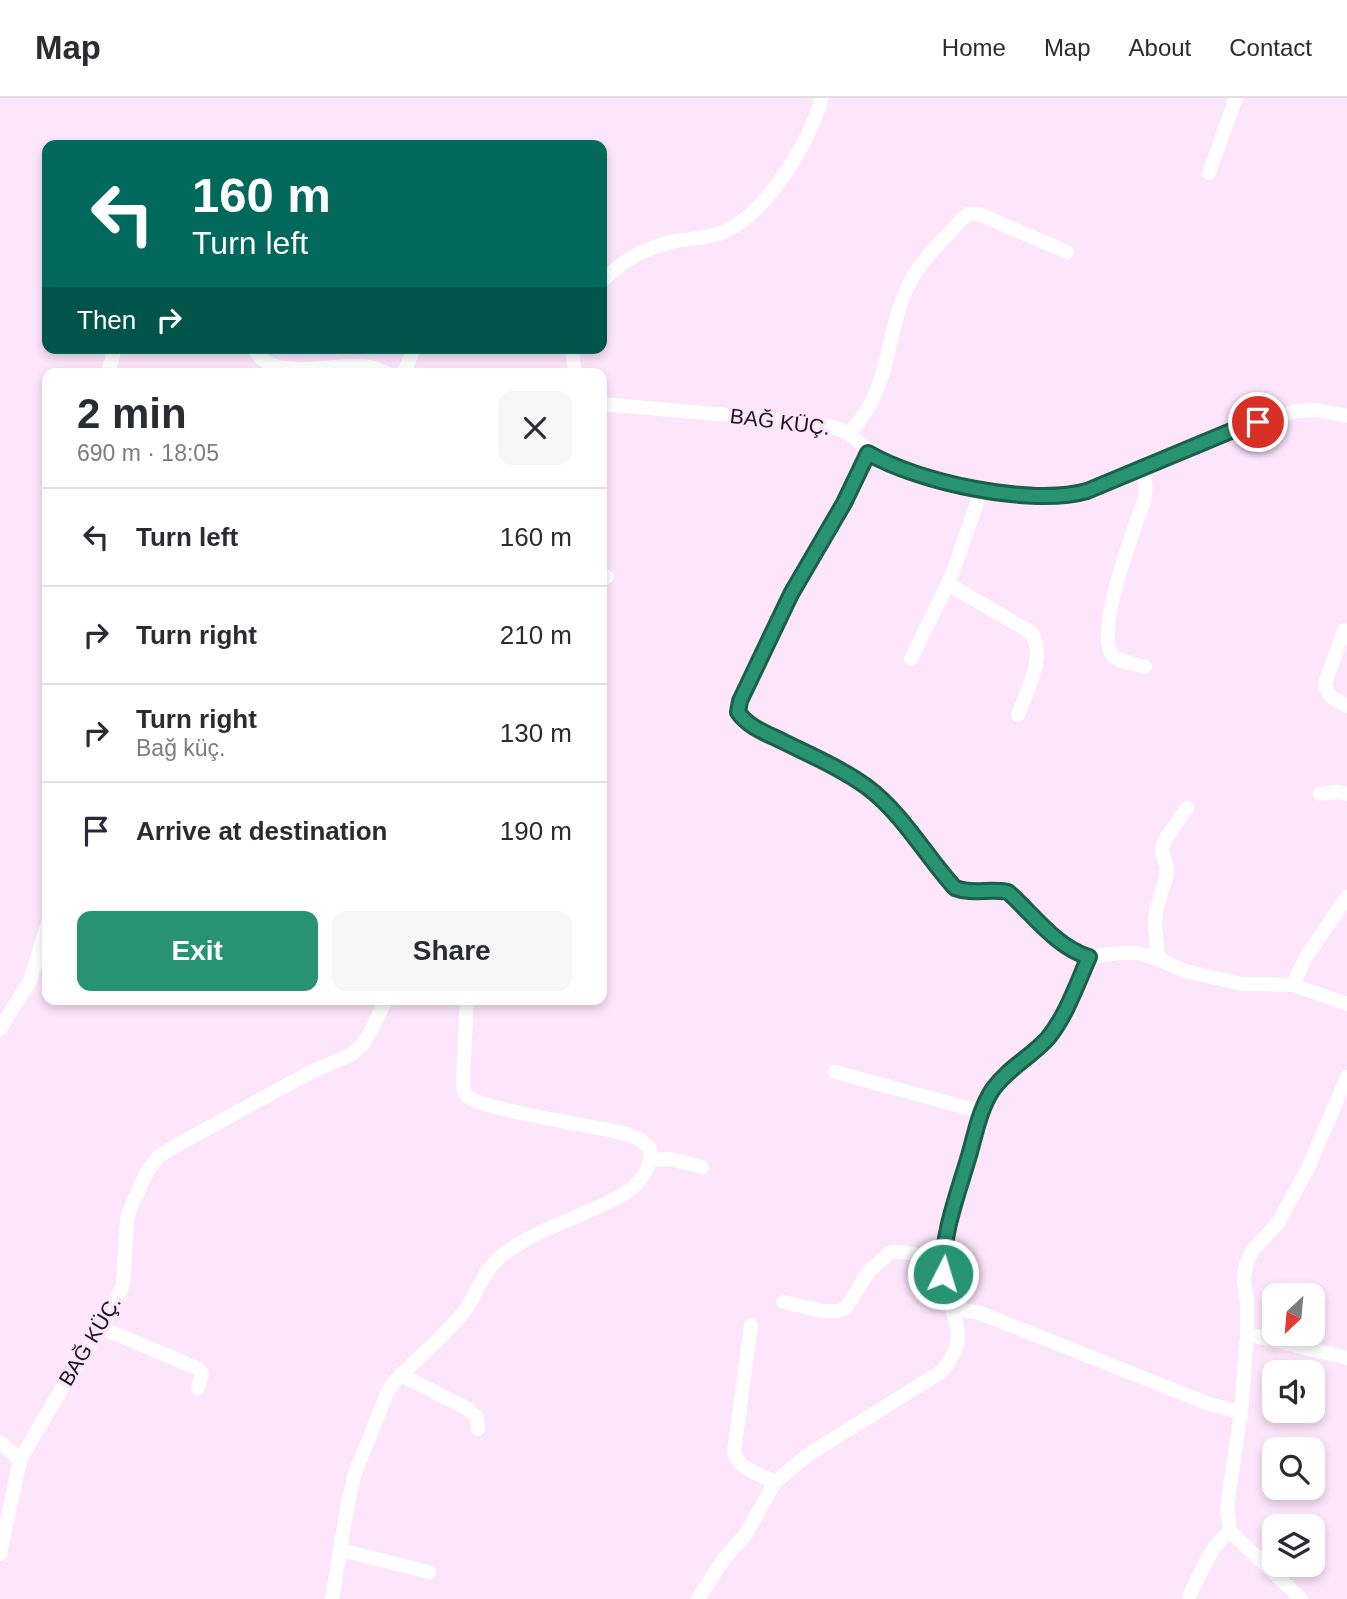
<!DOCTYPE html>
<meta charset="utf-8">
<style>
:root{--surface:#fff;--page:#f7f7f7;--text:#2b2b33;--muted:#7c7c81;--line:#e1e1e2;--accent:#289371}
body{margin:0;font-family:Arial,sans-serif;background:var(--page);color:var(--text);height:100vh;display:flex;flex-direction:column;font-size:26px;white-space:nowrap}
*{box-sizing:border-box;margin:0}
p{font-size:23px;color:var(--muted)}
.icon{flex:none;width:38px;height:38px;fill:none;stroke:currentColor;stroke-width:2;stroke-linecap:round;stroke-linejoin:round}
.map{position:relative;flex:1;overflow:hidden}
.side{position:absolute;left:42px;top:270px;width:565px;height:637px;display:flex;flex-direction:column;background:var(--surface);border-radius:14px;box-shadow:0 4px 10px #0003}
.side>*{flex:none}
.hud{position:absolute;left:42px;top:42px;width:565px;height:214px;border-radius:14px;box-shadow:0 4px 10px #0003;background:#00695c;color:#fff;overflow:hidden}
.needle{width:46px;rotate:206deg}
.buttons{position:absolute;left:1262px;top:1185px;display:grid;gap:14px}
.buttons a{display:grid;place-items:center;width:63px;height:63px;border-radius:14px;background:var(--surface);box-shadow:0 4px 10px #0003;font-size:35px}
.pin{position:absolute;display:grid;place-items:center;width:60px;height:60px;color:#fff;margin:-30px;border:4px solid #fff;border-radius:50%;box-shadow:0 2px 7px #0007}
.me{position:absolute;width:77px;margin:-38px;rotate:5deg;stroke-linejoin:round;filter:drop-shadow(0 0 5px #0008)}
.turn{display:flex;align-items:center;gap:24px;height:147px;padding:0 35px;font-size:32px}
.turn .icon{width:91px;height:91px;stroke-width:2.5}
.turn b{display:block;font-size:49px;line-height:60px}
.then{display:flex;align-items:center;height:66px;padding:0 35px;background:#0003;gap:14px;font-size:26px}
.round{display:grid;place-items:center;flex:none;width:74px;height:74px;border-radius:14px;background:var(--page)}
.head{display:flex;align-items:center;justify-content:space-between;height:119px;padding:0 35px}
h1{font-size:42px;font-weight:700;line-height:52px}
.cta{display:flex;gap:14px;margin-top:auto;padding:14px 35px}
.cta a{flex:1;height:80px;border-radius:14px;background:var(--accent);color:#fff;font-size:28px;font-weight:700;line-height:80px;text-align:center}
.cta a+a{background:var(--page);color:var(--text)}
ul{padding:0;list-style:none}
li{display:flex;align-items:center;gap:21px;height:98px;padding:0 35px;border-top:2px solid var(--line)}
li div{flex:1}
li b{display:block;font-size:26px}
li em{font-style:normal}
header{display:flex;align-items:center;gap:42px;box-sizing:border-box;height:98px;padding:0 35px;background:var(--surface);border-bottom:2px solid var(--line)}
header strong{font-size:33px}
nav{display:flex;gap:38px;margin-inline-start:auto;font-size:24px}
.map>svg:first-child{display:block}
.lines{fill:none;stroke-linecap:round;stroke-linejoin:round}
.street{stroke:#fff;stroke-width:14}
.route-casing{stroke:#1a6049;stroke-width:18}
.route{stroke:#289371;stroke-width:12}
.labels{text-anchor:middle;stroke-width:7;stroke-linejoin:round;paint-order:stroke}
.street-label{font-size:21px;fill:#1d131d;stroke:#fde5fc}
</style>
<header>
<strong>Map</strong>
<nav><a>Home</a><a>Map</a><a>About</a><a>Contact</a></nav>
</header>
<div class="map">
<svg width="1347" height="1501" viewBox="0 0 1347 1501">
<rect width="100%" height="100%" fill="#fde5fc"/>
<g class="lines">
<path class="street" d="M1209,75L1236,0
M602,183C622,163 648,148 676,143C689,141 705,140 718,136C765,120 809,45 822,0
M254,250C271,288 339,262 370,269C375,270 381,273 386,275
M572,250L575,275
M108,275L115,250
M404,275L414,250
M602,306L808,324C822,327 837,328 849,336C861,345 869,356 882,363C895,369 910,372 923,376C972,390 1036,407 1087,393L1243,328L1297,313L1316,312L1347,318
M849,336C858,325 867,314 873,301C890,265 891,223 908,188C920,162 944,142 962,121L969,116H979L1067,154
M868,355L844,405L791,496L740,603L738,614L743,621L866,688L893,711L955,790C973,797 989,790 1008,794L1059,844L1076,855L1089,859L1118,855H1137L1158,861L1185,873L1216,880L1242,886L1293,887L1347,906
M1143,371L1146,390L1144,403C1135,429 1092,539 1114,559C1120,564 1136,566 1145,569
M602,477L607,479
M948,486L1032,535C1046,561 1027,591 1018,617
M1344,532L1325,586C1327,599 1336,602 1347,608
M911,561L951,479L982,391
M1320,696L1337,694L1347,696
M1158,861L1155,828L1156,813L1166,780L1167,770L1162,753L1164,743L1187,710
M1293,887L1306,859L1347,799
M0,931L30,883L47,828
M835,974L982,1014
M652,1062L670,1061L702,1069
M783,1204L822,1213H838L846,1210L869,1173L891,1154H903L943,1162
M954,1214L963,1212L980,1215L1209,1306L1241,1314
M751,1227L734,1354C738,1371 761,1377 775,1384
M102,1230L199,1271L202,1276L198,1290
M1247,1236L1347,1260
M401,1277L468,1311L477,1320L478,1331
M0,1344L20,1362
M341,1452L429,1474
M0,1456L20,1362L65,1285L102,1230L123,1187L127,1121L133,1104L148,1072L159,1058L179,1046L311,974L352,956L363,946L370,935L386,901
M1189,1498C1201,1475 1210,1449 1230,1433
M332,1501L347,1410L355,1375L388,1293L395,1283C417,1261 443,1239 463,1215C477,1198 481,1176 498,1161C529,1133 584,1119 622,1097C639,1087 653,1070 650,1050L639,1041L626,1036C599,1028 480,1012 467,998C463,993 463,988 463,982L467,901
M698,1501L723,1462L746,1436L775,1384L809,1356L941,1274C975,1237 948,1217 943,1175C942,1160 945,1142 948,1128C954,1105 962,1083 968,1061C975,1037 979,1012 994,991C1008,970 1031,959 1048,940C1066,918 1077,886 1089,859
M1301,1501L1230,1433L1227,1409L1241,1314L1247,1236V1204L1244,1181L1246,1167L1252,1153L1278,1125L1290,1103L1309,1068L1347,979"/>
</g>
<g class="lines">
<defs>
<path id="route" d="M943,1176C942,1137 957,1098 968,1061C975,1038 979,1012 993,991C1008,970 1031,959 1048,940C1066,918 1077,886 1089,859C1056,849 1034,817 1008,794C989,790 973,797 955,790C925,757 903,716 867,689C841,670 810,657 782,643C766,635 748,629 738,614L740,603L791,496L844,405L868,355C917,384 1032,409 1087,393L1243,328L1258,324"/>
</defs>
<use href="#route" class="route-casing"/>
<use href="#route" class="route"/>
</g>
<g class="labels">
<g class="street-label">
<text transform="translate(780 324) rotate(7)" y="7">BAĞ KÜÇ.</text>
<text transform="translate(90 1243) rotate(-59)" y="7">BAĞ KÜÇ.</text>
</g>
</g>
</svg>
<div class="buttons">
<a><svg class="needle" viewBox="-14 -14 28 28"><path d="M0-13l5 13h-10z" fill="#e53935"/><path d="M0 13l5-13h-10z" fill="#7c7c81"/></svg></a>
<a><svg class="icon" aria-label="sound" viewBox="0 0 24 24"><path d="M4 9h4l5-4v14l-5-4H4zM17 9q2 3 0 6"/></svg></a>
<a><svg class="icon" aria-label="search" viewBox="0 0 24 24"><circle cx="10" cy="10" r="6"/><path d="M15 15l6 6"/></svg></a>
<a><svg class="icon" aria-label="layers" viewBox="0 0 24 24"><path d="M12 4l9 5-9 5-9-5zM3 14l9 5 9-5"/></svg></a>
</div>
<div class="pin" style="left:1258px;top:324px;background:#d93025"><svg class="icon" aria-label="arrive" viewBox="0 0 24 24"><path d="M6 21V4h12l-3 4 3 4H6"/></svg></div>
<svg class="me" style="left:943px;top:1176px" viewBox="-20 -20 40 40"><circle r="17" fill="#289371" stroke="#fff" stroke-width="3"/><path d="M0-11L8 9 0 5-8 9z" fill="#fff"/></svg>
<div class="hud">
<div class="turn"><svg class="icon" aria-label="left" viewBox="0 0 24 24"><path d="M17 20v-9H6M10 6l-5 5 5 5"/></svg><div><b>160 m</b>Turn left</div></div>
<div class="then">Then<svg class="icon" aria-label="right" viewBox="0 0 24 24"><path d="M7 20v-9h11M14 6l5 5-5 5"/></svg></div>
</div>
<section class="side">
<div class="head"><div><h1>2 min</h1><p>690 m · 18:05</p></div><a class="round"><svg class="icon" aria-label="close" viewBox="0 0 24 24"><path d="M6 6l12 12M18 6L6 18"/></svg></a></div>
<ul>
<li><svg class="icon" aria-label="left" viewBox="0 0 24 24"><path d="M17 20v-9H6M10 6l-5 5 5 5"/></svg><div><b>Turn left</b></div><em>160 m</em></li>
<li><svg class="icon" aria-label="right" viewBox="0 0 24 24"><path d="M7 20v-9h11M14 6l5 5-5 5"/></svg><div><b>Turn right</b></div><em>210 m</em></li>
<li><svg class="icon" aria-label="right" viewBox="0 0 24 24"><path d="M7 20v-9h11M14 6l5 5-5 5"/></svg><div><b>Turn right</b><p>Bağ küç.</p></div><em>130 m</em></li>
<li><svg class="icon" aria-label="arrive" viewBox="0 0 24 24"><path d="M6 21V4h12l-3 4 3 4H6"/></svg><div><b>Arrive at destination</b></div><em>190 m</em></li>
</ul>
<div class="cta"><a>Exit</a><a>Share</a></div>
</section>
</div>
